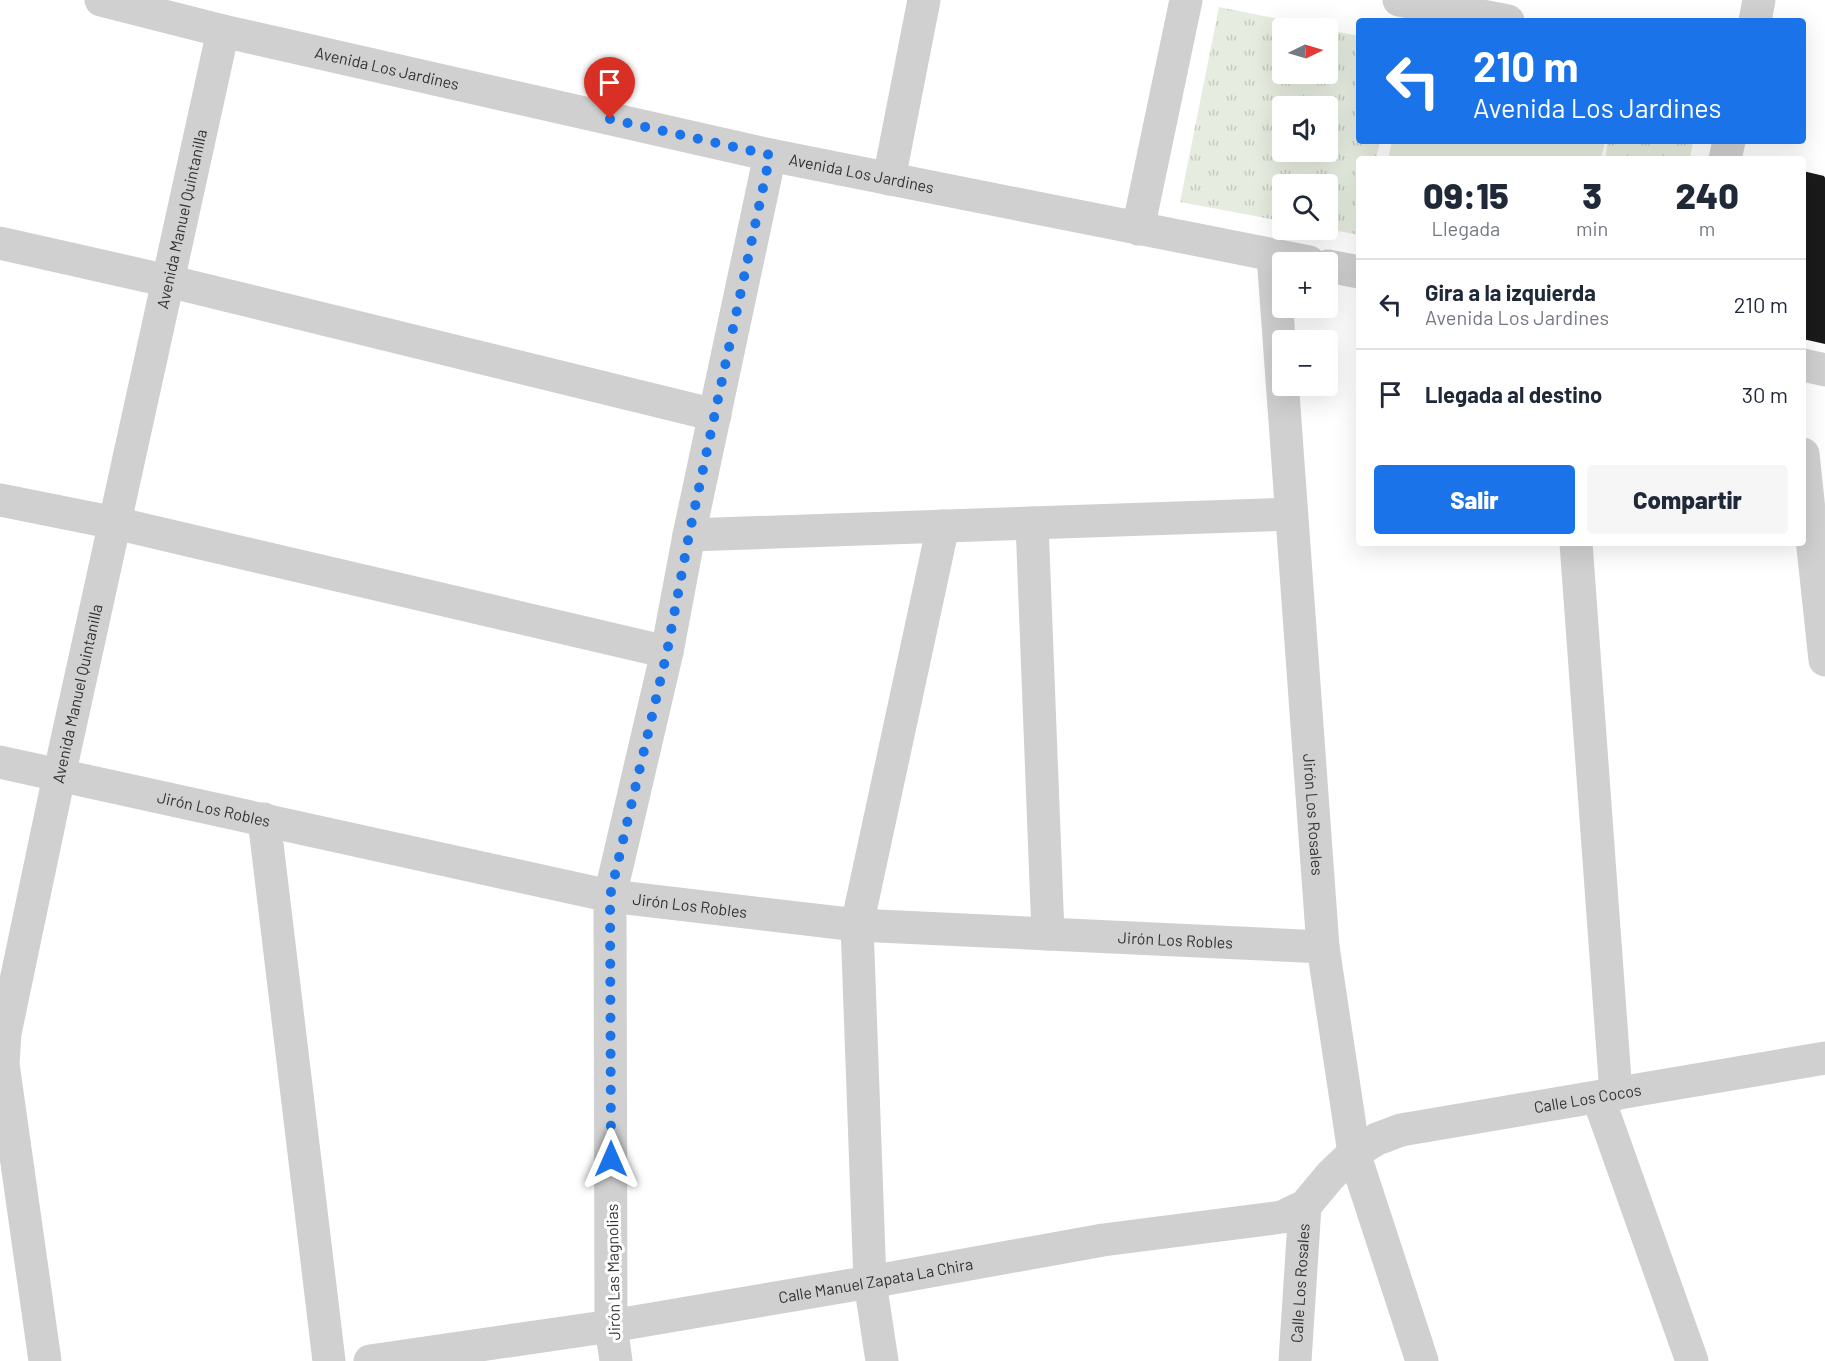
<!DOCTYPE html>
<html lang="es">
<meta charset="utf-8">
<style>
:root{--surface:#fff;--page:#f6f6f7;--text:#1f2937;--muted:#747a83;--line:#e0e1e3;--accent:#1a73e8}
body{margin:0;font-family:Barlow,sans-serif;background:var(--page);color:var(--text);height:100vh;display:flex;flex-direction:column;font-size:22px;white-space:nowrap}
*{box-sizing:border-box;margin:0}
p{font-size:20px;color:var(--muted)}
.icon{flex:none;width:33px;height:33px;fill:none;stroke:currentColor;stroke-width:2;stroke-linecap:round;stroke-linejoin:round}
.map{position:relative;flex:1;overflow:hidden}
.drawer{position:absolute;left:1356px;top:156px;width:450px;height:390px;display:flex;flex-direction:column;background:var(--surface);border-radius:6px;box-shadow:0 6px 24px #0002}
.drawer>*{flex:none}
.hud{position:absolute;left:1356px;top:18px;width:450px;height:126px;border-radius:6px;box-shadow:0 6px 24px #0002;background:#1a73e8;color:#fff;overflow:hidden}
.needle{width:39px;rotate:85deg}
.fabs{position:absolute;left:1272px;top:18px;display:grid;gap:12px}
.fabs a{display:grid;place-items:center;width:66px;height:66px;border-radius:6px;background:var(--surface);box-shadow:0 6px 24px #0002;font-size:30px}
.pin{position:absolute;display:grid;place-items:center;width:51px;height:51px;color:#fff;margin:-62px -26px;border-radius:50% 50% 50% 0;rotate:-45deg;box-shadow:0 0 6px #0007}
.pin .icon{rotate:45deg}
.me{position:absolute;width:66px;margin:-33px;rotate:0deg;stroke-linejoin:round;filter:drop-shadow(0 0 4px #0008)}
.turn{display:flex;align-items:center;gap:21px;height:126px;padding:0 18px;font-size:27px}
.turn .icon{width:78px;height:78px;stroke-width:2.5}
.turn b{display:block;font-size:42px;line-height:51px}
.eta{display:flex;justify-content:space-evenly;align-items:center;height:102px;text-align:center}
.eta b{font-size:36px;font-weight:800;line-height:42px}
.primary-button{display:flex;gap:12px;margin-top:auto;padding:12px 18px}
.primary-button a{flex:1;height:69px;border-radius:6px;background:var(--accent);color:#fff;font-size:24px;font-weight:800;line-height:69px;text-align:center}
.primary-button a+a{background:var(--page);color:var(--text)}
ul{padding:0;list-style:none}
li{display:flex;align-items:center;gap:18px;height:90px;padding:0 18px;border-top:2px solid var(--line)}
li div{flex:1}
li b{display:block;font-size:22px}
li em{font-style:normal}
.map>svg:first-child{display:block}
.grass{fill:#e6ecdf}
.park{fill:url(#park-tufts);fill-rule:evenodd}
.building{fill:#1a1a1a}
.lines{fill:none;stroke-linecap:round;stroke-linejoin:round}
.minor{stroke:#d0d0d0;stroke-width:33}
.route{stroke:#1a73e8;stroke-width:10;stroke-dasharray:0 18}
.labels{text-anchor:middle;stroke-width:6;stroke-linejoin:round;paint-order:stroke}
.street-label{font-size:16px;fill:#333;stroke:#fff}
</style>
<div class="map">
<svg width="1825" height="1361" viewBox="0 0 1825 1361">
<defs>
<pattern id="park-tufts" width="24" height="20" patternUnits="userSpaceOnUse" patternTransform="scale(1.5)"><rect width="24" height="20" fill="#e6ecdf"/><path d="M3 7l-1-3M5 7V3M7 7l1-3M15 17l-1-3M17 17v-4M19 17l1-3" fill="none" stroke="#c6cbc0"/></pattern>
</defs>
<rect width="100%" height="100%" fill="#fff"/>
<path class="grass" d="M1392,141H1605L1601,159H1388Z"/>
<path class="park" d="M1219,7L1323,28H1282V74H1328V30L1359,36V141H1380L1376,159H1359V235L1328,229V184H1282V221L1180,202ZM1282,106H1328V152H1282Z
M1608,141H1693L1690,159H1605Z"/>
<path class="building" d="M1803,171L1824,176L1825,178V344L1803,339Z"/>
<g class="lines">
<g class="minor">
<path id="s1" d="M101,0L223,31L770,155L1309,262"/>
<path d="M1399,0L1508,21"/>
<path d="M1755,21L1759,0"/>
<path d="M1725,159L1729,141"/>
<path d="M889,179L924,0"/>
<path d="M1138,229L1186,0"/>
<path d="M0,243L168,281L715,415"/>
<path id="s2" d="M1273,255L1323,947L1354,1153L1422,1361"/>
<path d="M1328,266L1359,272"/>
<path d="M1803,365L1825,370"/>
<path d="M1803,454L1825,660"/>
<path d="M0,500L115,523L667,652"/>
<path d="M1032,523L1048,934"/>
<path d="M689,535L1291,514"/>
<path d="M1576,543L1616,1094"/>
<path id="s3" d="M0,762L610,896L857,925L1323,947"/>
<path d="M264,819L329,1361"/>
<path d="M1598,1097L1692,1361"/>
<path id="s4" d="M45,1361L3,1064L5,1033L59,776L223,31"/>
<path id="s5" d="M370,1361L611,1326L870,1282L1103,1240L1282,1217L1305,1206L1330,1176L1354,1153L1377,1139L1401,1130L1825,1058"/>
<path d="M616,1361L611,1326L610,896L667,652L689,535L770,155"/>
<path d="M882,1361L870,1282L857,925L943,526"/>
<path id="s6" d="M1295,1361L1305,1206"/>
</g>
</g>
<g class="lines">
<path class="route" d="M610,119L770,155L689,535L667,652L610,896L611,1159"/>
</g>
<g class="labels">
<g class="street-label">
<text dy="6" stroke="none"><textPath href="#s1" startOffset="294">Avenida Los Jardines</textPath></text>
<text dy="6" stroke="none"><textPath href="#s1" startOffset="780">Avenida Los Jardines</textPath></text>
<text dy="6" stroke="none"><textPath href="#s4" startOffset="1164">Avenida Manuel Quintanilla</textPath></text>
<text dy="6" stroke="none"><textPath href="#s4" startOffset="678">Avenida Manuel Quintanilla</textPath></text>
<text dy="6" stroke="none"><textPath href="#s3" startOffset="219">Jirón Los Robles</textPath></text>
<text dy="6" stroke="none"><textPath href="#s2" startOffset="561">Jirón Los Rosales</textPath></text>
<text dy="6" stroke="none"><textPath href="#s3" startOffset="705">Jirón Los Robles</textPath></text>
<text dy="6" stroke="none"><textPath href="#s3" startOffset="1192">Jirón Los Robles</textPath></text>
<text dy="6" stroke="none"><textPath href="#s5" startOffset="1263">Calle Los Cocos</textPath></text>
<text transform="translate(613 1272) rotate(-91)" y="6">Jirón Las Magnolias</text>
<text dy="6" stroke="none"><textPath href="#s5" startOffset="512">Calle Manuel Zapata La Chira</textPath></text>
<text dy="6" stroke="none"><textPath href="#s6" startOffset="78">Calle Los Rosales</textPath></text>
</g>
</g>
</svg>
<div class="fabs">
<a><svg class="needle" viewBox="-14 -14 28 28"><path d="M0-13l5 13h-10z" fill="#e53935"/><path d="M0 13l5-13h-10z" fill="#747a83"/></svg></a>
<a><svg class="icon" aria-label="sound" viewBox="0 0 24 24"><path d="M4 9h4l5-4v14l-5-4H4zM17 9q2 3 0 6"/></svg></a>
<a><svg class="icon" aria-label="search" viewBox="0 0 24 24"><circle cx="10" cy="10" r="6"/><path d="M15 15l6 6"/></svg></a>
<a>+</a>
<a>−</a>
</div>
<div class="pin" style="left:610px;top:119px;background:#d93025"><svg class="icon" aria-label="arrive" viewBox="0 0 24 24"><path d="M6 21V4h12l-3 4 3 4H6"/></svg></div>
<svg class="me" style="left:611px;top:1159px" viewBox="-20 -20 40 40"><path d="M0-17L14 15 0 8-14 15z" fill="#1a73e8" stroke="#fff" stroke-width="4"/></svg>
<div class="hud">
<div class="turn"><svg class="icon" aria-label="left" viewBox="0 0 24 24"><path d="M17 20v-9H6M10 6l-5 5 5 5"/></svg><div><b>210 m</b>Avenida Los Jardines</div></div>
</div>
<section class="drawer">
<div class="eta">
<div><b>09:15</b><p>Llegada</p></div>
<div><b>3</b><p>min</p></div>
<div><b>240</b><p>m</p></div>
</div>
<ul>
<li><svg class="icon" aria-label="left" viewBox="0 0 24 24"><path d="M17 20v-9H6M10 6l-5 5 5 5"/></svg><div><b>Gira a la izquierda</b><p>Avenida Los Jardines</p></div><em>210 m</em></li>
<li><svg class="icon" aria-label="arrive" viewBox="0 0 24 24"><path d="M6 21V4h12l-3 4 3 4H6"/></svg><div><b>Llegada al destino</b></div><em>30 m</em></li>
</ul>
<div class="primary-button"><a>Salir</a><a>Compartir</a></div>
</section>
</div>
